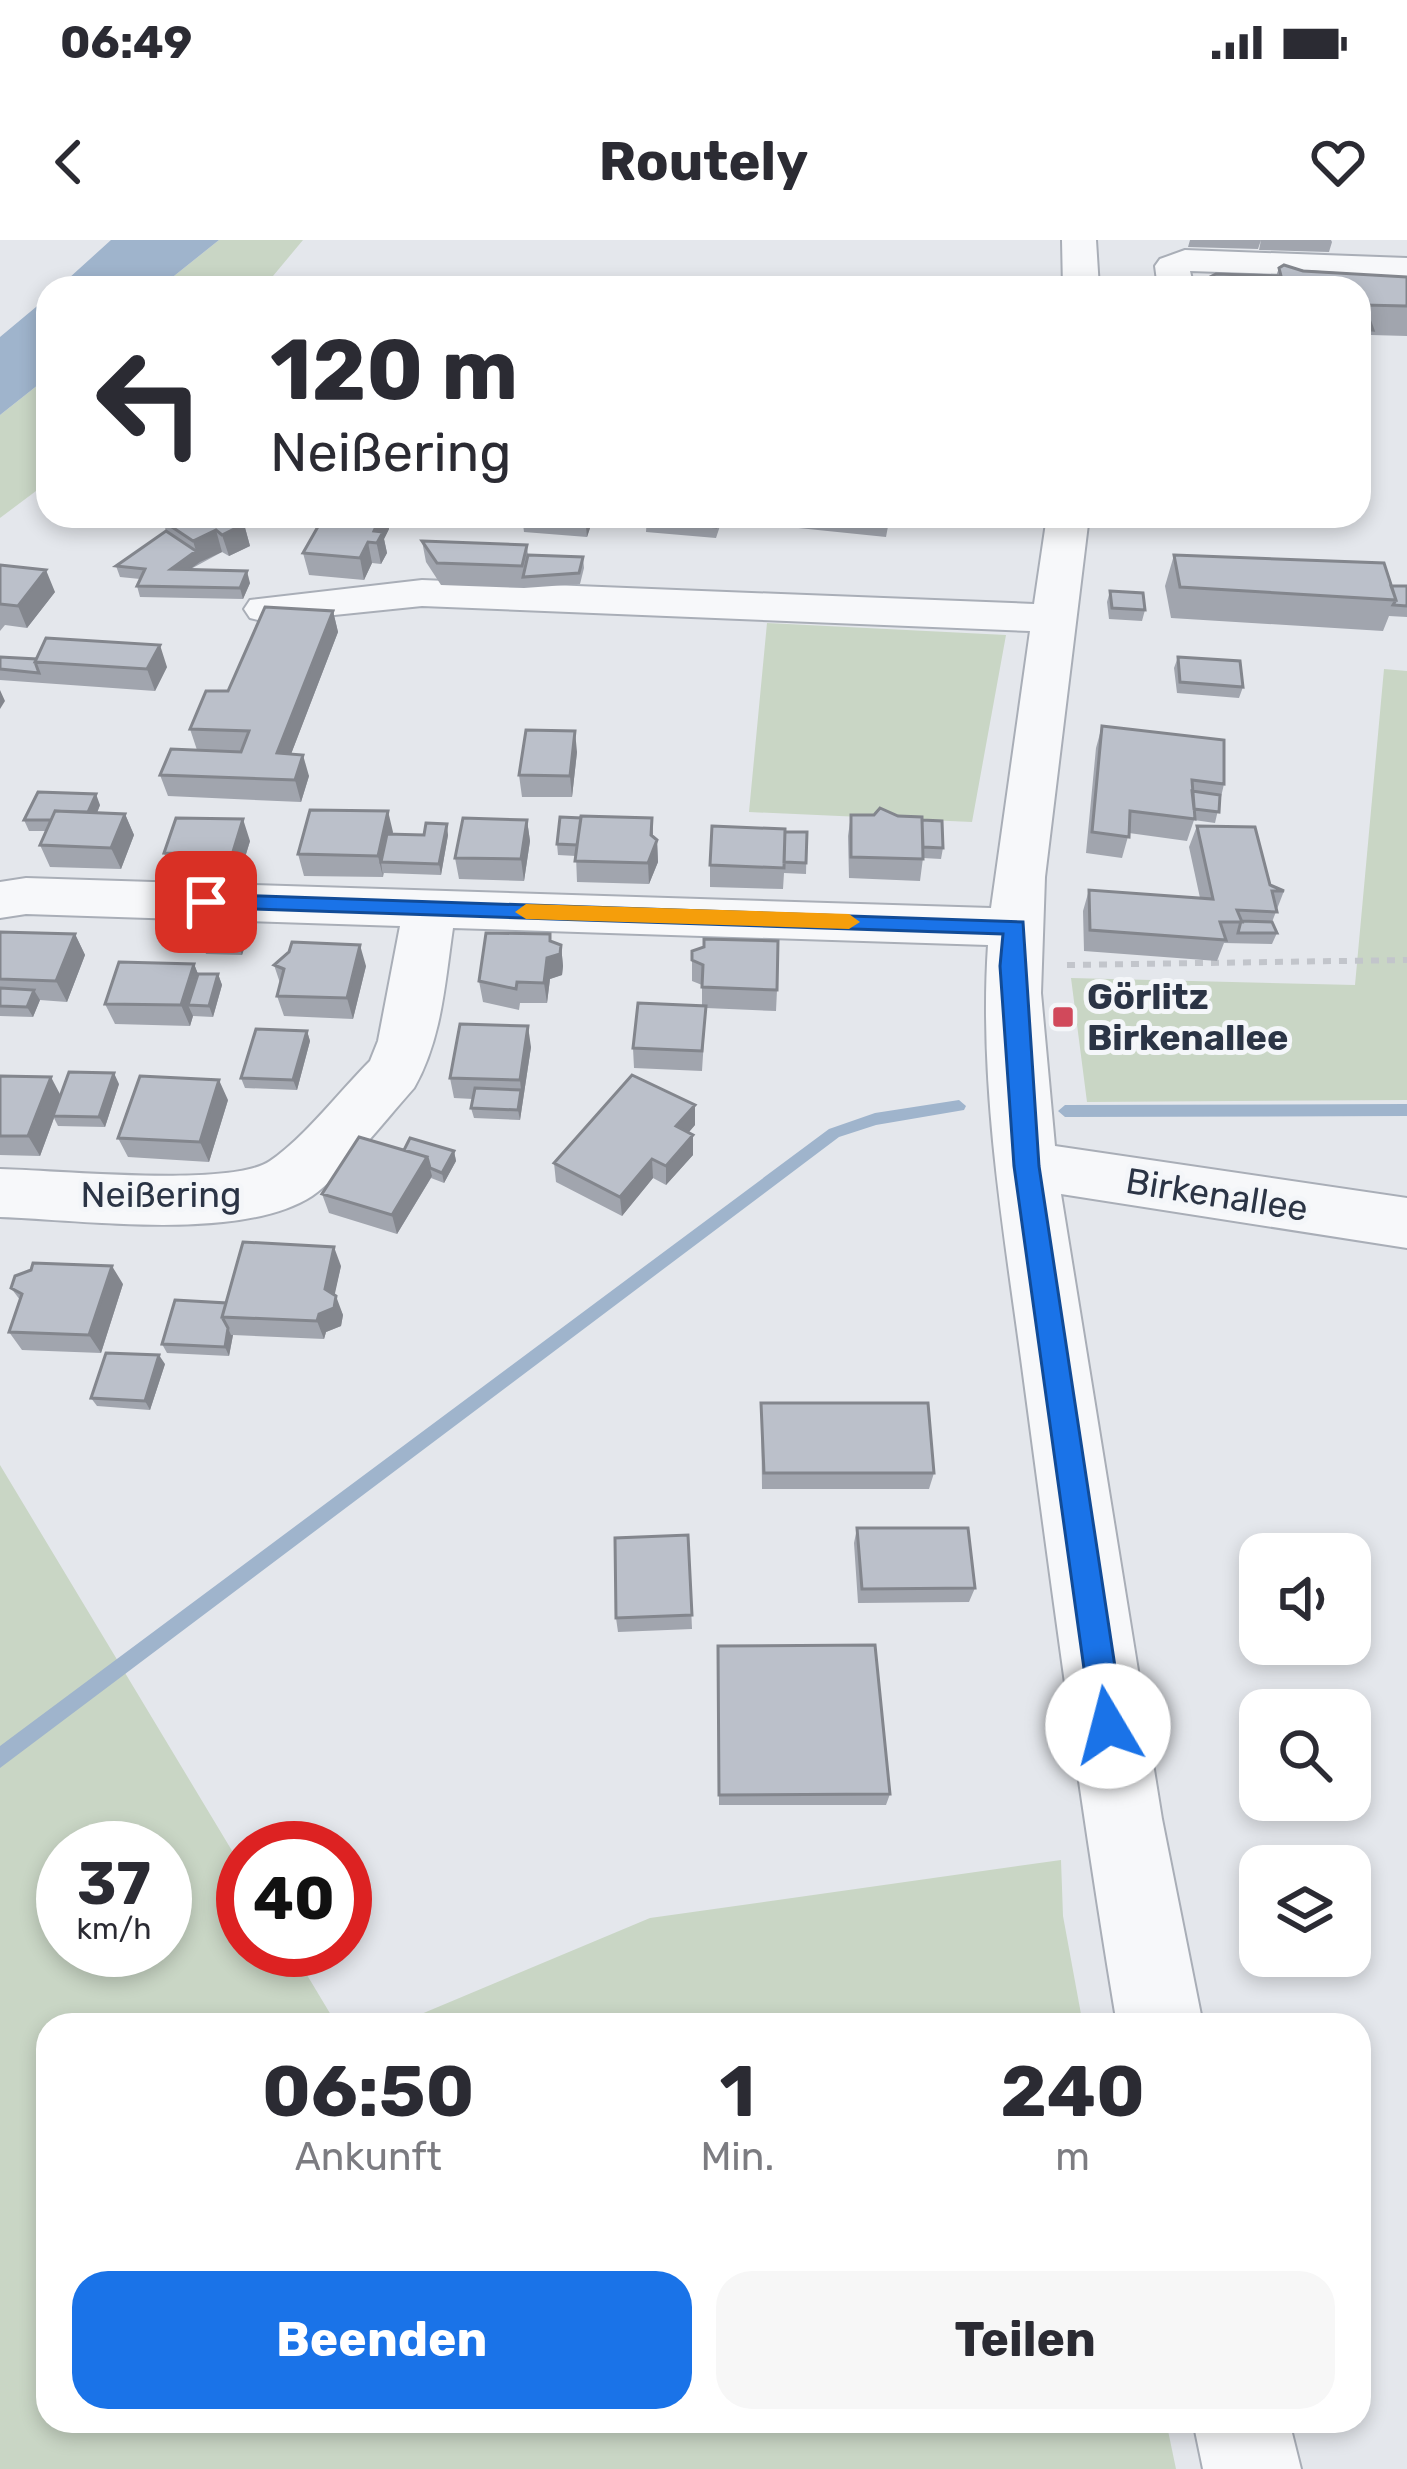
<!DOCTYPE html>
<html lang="de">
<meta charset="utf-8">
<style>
:root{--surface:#fff;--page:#f7f7f7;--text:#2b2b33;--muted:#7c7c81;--accent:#1a73e8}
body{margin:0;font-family:Rubik,sans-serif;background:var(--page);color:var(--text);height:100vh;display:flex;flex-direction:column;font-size:45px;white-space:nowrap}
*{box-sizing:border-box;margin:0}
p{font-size:39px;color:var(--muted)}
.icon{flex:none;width:66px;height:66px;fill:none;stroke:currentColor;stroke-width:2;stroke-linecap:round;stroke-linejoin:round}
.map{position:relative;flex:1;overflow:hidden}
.panel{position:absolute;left:36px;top:1773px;width:1335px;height:420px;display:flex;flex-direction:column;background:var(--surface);border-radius:36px;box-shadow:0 6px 18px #0003}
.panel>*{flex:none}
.banner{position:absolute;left:36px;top:36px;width:1335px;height:252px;border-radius:36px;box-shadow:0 6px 18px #0003;background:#fff;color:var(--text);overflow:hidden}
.fabs{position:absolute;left:1239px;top:1293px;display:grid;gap:24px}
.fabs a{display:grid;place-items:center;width:132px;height:132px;border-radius:24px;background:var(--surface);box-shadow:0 6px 18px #0003;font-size:60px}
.speed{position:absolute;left:36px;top:1581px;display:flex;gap:24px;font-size:60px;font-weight:700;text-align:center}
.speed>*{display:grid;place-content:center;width:156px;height:156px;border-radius:50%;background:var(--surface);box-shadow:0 6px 18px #0003;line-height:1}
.speed small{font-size:30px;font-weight:400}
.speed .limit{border:18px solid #d22;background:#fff;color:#111}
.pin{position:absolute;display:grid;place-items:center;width:102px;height:102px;color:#fff;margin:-51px;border-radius:24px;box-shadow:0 6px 18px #0006}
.me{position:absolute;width:132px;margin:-66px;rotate:352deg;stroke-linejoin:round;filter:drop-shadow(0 0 9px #0008)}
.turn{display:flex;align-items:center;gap:42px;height:252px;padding:0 36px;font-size:54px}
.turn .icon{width:156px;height:156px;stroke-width:2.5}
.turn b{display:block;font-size:84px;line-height:102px}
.eta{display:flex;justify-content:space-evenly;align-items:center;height:204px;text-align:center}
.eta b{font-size:72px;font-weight:700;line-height:84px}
.primary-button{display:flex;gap:24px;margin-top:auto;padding:24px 36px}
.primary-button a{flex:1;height:138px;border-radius:36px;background:var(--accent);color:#fff;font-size:48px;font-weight:700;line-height:138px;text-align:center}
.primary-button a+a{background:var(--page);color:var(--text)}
.status{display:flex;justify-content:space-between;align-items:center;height:84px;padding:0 60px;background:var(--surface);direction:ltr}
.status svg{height:33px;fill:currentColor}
header{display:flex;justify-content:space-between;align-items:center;height:156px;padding:0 36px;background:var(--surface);font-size:54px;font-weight:700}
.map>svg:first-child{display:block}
.green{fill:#c9d6c5;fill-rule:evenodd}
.water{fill:#9fb4cc}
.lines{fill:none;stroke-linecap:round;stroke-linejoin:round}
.stream{fill:#9fb4cc;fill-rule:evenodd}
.minor-casing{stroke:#a9aeb7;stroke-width:4}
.path{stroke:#c2c5cb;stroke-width:6;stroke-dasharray:8 8;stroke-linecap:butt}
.minor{fill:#f7f8fa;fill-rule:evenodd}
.wall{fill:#a1a5ae}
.shaded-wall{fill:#83868d}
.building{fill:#bbc0ca;stroke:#83868d;stroke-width:3}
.route{fill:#1a73e8;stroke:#114b97;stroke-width:3}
.slow{fill:#f59e0b}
.poi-dot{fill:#d1495b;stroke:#f4f6f9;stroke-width:4.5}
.labels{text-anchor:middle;stroke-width:10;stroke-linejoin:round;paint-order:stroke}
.poi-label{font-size:36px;font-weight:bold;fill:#2b3445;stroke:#f4f6f9;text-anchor:start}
.street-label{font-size:36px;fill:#2b3445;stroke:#f4f6f9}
</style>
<div class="status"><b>06:49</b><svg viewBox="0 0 49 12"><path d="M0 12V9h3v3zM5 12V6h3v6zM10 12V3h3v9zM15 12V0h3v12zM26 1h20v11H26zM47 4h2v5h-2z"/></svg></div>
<header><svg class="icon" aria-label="back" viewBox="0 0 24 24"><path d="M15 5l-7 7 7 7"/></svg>Routely<svg class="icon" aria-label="heart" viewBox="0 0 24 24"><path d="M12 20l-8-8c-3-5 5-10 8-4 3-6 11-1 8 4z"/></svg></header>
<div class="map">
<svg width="1407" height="2229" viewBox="0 0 1407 2229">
<rect width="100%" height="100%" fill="#e4e7ec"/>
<path class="green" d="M219,0H303L263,48H159Z
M48,137V242L0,278V175Z
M767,383L1006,395L972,582L749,572Z
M1384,429L1407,431V860L1087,862L1071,738L1355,745Z
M0,1225L243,1629V1710H292L337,1785H48V2181H1166L1176,2229H0ZM165,1608V1710H63V1608Z
M1061,1620L1063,1676L1083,1785H395L650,1678Z"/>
<path class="water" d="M111,0H219L159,48H58Z
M48,57V137L0,175V97Z"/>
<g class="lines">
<path class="stream" d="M959,860L966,866L964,870L876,885L839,897L0,1528V1506L829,889L875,873Z
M1407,864V876L1065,877L1058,871L1065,865Z"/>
<defs>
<path id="minor" d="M1062,0H1096L1099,48H1063Z
M1185,10L1407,18V38L1190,31L1194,48H1158L1155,26L1160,19Z
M1047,276H1089L1045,637L1041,753L1055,906L1407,958V1008L1061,954L1162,1579L1203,1785H1117C1082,1576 1054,1366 1026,1156C1007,1008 978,855 988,705L453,688C445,742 442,799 414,848C387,878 343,935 312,956C241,1002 85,980 0,977V929C55,930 231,948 270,921C304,898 340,851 370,821L378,801L400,686L26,674L0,678V642L26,638L991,668L1030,391L422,366L266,382L250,378L244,369L250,360L422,340L1034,364Z
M1193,2181H1289L1301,2229H1203Z"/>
</defs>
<use href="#minor" class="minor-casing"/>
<path class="path" d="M1067,725L1407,720"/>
<use href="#minor" class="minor"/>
</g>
<path class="wall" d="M1190,0H1261L1258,9L1188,7Z
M1261,0H1331L1332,2L1329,12L1259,10Z
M1279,28L1407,37V96L1371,95L1363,120L1366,132L1359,152V48H1206L1208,38L1276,36Z
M319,276H387L389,289L384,299L387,313L381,324L372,323L364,340L309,335L303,313L321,281Z
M452,276H521L513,287Z
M522,276H594L587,297L524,292Z
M647,276H890L886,297L722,280L716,298L646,292Z
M163,281L244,284L250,306L229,316L222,312L189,330L250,343L243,359L140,357L137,346L140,339L120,337L116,326L166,291Z
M422,301L527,305L528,315L583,317L584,328L580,344L524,348L441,345L426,322Z
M1174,315L1391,346H1407V377L1389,376L1383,391L1171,378L1165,346Z
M0,325L55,352L27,388L5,385L0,391Z
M1110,351L1145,370L1142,381L1109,379L1107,362Z
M333,371L338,392L291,514L309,536L301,562L168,556L160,535L197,510L190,489L228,451Z
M0,417L167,427L155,451L0,440Z
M1178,417L1243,447L1239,458L1177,453L1174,428Z
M1102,486L1224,544L1215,583L1194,580L1187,601L1129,593L1122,618L1086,613L1096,508Z
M577,512L572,557H522L519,535Z
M100,565L97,573L125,574L134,595L121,629L50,627L40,605L46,591H29L24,580Z
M851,575L898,576L922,580L943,608L941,619L923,618L920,641L849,638L848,596Z
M652,578L653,597L657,600L658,622L649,644L577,642L576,616L558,615L557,604Z
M527,580L530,601L524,641L459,639L455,618Z
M1197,586L1270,645L1284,651L1272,682L1277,693L1272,704L1224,703L1217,721L1084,711L1083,671L1089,650L1200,658L1189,607Z
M785,592H807L806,634L784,633L783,649L710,647V625Z
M392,594L448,595L441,635L384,633L383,637L304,636L298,614Z
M250,601L239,637L172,635L164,613Z
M253,682L242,715L206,714L202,703Z
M0,692L75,694L85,715L67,762L40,760L33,777L0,776Z
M550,694L551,702L561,705L563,726L562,735L550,739L547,763H520L519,770L483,762L479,741Z
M692,711L777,750L776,771L706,768L702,831L634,828L633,808L702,765V745L692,741Z
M194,724L198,734H218L222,745L213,777L193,776L190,786L115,784L105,764Z
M274,725L366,726L353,779L284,776L277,756L280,743Z
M307,791L310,801L297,850L245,848L241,838Z
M531,807L520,880L474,878L471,868L473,859L454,858L450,838Z
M0,836L60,855L119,844L105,887L58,886L54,878L40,916L0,915Z
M228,860L209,922L128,917L118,898Z
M695,885L688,893L693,915L666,945L653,938L622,976L556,942L554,923Z
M404,910L454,911L456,921L444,943L431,938L397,994L329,973L322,954Z
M341,1026L334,1055L343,1075L341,1086L326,1092L324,1099L233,1095L229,1116L167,1113L162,1104L226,1063Z
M123,1044L101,1113L22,1110L9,1092L20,1060L11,1048Z
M165,1124L150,1170L97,1166L91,1158Z
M761,1163L934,1233L929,1249H762Z
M857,1288L975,1348L969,1362L858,1363L854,1303Z
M688,1295L692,1389L618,1392L616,1378Z
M718,1406L890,1554L886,1565H719Z"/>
<path class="shaded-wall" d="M381,276H387L389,289L384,299L387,313L381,324L374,291Z
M512,276H521L513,287Z
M585,276H594L587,297Z
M244,284L250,306L229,316L222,295Z
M216,290L222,312L200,322L174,341L171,329L196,311L193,301Z
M368,302L372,323L364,340L360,318Z
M46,330L55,352L27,388L18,366Z
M247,331L250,343L243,359L240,348Z
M333,371L338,392L283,535L277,513Z
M160,405L167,427L155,451L147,429Z
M0,450L5,461L0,469Z
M575,491L577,512L572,557L570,536Z
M303,515L309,536L301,562L295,540Z
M96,554L100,565L92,585L87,574Z
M388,571L393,592L386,622H381L383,637L378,616Z
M125,574L134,595L121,629L111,608Z
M652,578L653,600H657L658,622L649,644L648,623Z
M243,579L250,601L239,637L232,615Z
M527,580L530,601L524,641L521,619Z
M447,584L448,595L441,635L439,624Z
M249,671L253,682L242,715L238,704Z
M75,694L85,715L67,762L56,741Z
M550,694L553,716L561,705L563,726L562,735L550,739L547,763L544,743Z
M360,705L366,726L353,779L347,758Z
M194,724L202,744L188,765L193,776L190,786L181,765Z
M218,734L222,745L213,777L209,766Z
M34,750L40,760L33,777L27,767Z
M528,786L531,807L520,880L518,870L521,850L520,840Z
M307,791L310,801L297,850L293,840Z
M114,833L119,844L105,887L99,877Z
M51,837L62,858L53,876L54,878L40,916L28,896Z
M219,840L228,860L209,922L200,902Z
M695,865V885L677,906L676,886Z
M693,895V915L666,945V926Z
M454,911L456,921L444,943L442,933Z
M427,917L432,936L397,994L392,975Z
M652,919L653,938L622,976L620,957Z
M334,1007L341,1026L332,1067L325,1049Z
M112,1026L123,1044L101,1113L89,1095Z
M336,1056L343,1075L341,1086L326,1092L324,1099L317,1081L319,1074Z
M228,1088L231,1095H233L229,1116L225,1107Z
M159,1115L165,1124L150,1170L145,1161Z"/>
<path class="building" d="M1284,25L1303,31L1407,37V66L1364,65L1373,90L1359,89V48H1211L1208,38L1216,34L1281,36L1279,28Z
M1359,112L1360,113L1366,132L1359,131Z
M174,276H230L244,284L222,295L216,290L193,301L163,281Z
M324,276H381L374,291L383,292L377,303L368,302L360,318L303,313Z
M647,276H720L716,287L645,281Z
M792,276H889L887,286Z
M166,291L196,311L171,329L247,331L240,348L137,346L145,329L116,326Z
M422,301L527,305L522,326L437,323Z
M528,315L583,317L579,333L523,337Z
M1174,315L1384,323L1396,360L1180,347Z
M0,325L46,330L18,366L0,364Z
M1391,346H1407V366L1393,365L1396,360Z
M1110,351L1143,353L1145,370L1112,368Z
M265,367L333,371L277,513L303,515L295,540L160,535L171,509L241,512L249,491L190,489L206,451H228Z
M46,398L160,405L147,429L35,422Z
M0,417L36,419L35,422L39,433L0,429Z
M1178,417L1240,421L1243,447L1180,442Z
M1102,486L1224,500V544L1192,540L1195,579L1130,571L1129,597L1092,592Z
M526,490L575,491L570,536L519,535Z
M1192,551L1220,555L1219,572L1194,569Z
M38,552L96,554L88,572L55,571L51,580H24Z
M880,568L898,576L922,577L923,619L851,617V575H874Z
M310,570L388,571L378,616L298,614Z
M55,571L125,574L111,608L40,605Z
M581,576L652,578L651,595L657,600L648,623L575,621Z
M560,577L581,578L577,605L557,604Z
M176,578L243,579L232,615L164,613Z
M463,578L527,580L521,619L455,618Z
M922,580L942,581L943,608L923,607Z
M426,583L447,584L439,624L381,622L387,594L424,595Z
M712,586L785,589L784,628L710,625Z
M1197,586L1255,587L1270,645L1284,651H1272L1277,672L1237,670L1242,682H1220L1226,700L1090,690L1089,650L1213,659Z
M785,592H807L806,623L784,622Z
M214,669L249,671L238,704L202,703Z
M1241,681L1272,682L1277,693H1238Z
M0,692L75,694L56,741L0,739Z
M486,693L550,694V701L561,705L560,714L547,718L544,743L517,742L516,749L479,741Z
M704,699L778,701L777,750L702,747L703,725L692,720V711L704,707Z
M292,702L360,705L347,758L277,756L284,729L274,725L289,712Z
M119,722L194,724L181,765L105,764Z
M198,734H218L209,766L188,765Z
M0,748L34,750L27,767L0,766Z
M638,763L706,766L702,811L633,808Z
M460,784L528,786L520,840L450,838Z
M256,789L307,791L293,840L241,838Z
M69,832L114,833L99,877L53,876Z
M632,835L695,865L676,886L693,895L666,926L652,919L620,957L554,923Z
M0,836L51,837L28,896H0Z
M140,836L219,840L200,902L118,898Z
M475,848L521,850L518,870L471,868Z
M359,897L427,917L392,975L322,954Z
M410,898L454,911L442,933L430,928L427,917L404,910Z
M243,1002L334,1007L325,1049L336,1056L334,1068L319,1074L317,1081L222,1077Z
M33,1023L112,1026L89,1095L9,1092L22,1054L11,1048L15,1036L31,1030Z
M175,1060L226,1063L222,1077L228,1088L225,1107L162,1104Z
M106,1113L159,1115L145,1161L91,1158Z
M761,1163H928L934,1233H764Z
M857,1288H968L975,1348L862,1349Z
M688,1295L692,1375L616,1378L615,1298Z
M875,1405L890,1554L719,1555L718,1406Z"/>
<path class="route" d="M206,654L1023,682L1039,926L1124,1486L1119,1497L1108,1502L1097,1497L1092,1486L1014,926L1000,726L1003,694L198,667L195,662Z"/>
<path class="slow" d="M526,664L849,674L860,682L849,689L526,679L515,672Z"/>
<rect class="poi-dot" x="1051" y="765" width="24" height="24" rx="6"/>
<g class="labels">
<g class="poi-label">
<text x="1087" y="769">Görlitz<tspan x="1087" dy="41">Birkenallee</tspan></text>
</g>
<g class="street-label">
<text x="161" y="967">Neißering</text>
<text transform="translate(1217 954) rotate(9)" y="13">Birkenallee</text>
</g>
</g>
</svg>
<div class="fabs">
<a><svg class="icon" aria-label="sound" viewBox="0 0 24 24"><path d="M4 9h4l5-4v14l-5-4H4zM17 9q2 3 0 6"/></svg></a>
<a><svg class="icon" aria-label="search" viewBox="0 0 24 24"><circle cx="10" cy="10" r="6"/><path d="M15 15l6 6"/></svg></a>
<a><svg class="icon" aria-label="layers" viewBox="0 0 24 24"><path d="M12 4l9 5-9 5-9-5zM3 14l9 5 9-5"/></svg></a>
</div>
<div class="speed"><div>37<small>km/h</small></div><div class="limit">40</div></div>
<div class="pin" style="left:206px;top:662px;background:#d93025"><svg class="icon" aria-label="arrive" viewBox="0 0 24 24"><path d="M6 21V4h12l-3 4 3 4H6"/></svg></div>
<svg class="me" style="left:1108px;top:1486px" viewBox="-20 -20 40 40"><circle r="19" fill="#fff"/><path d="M0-13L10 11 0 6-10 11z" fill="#1a73e8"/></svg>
<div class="banner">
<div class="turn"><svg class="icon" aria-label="left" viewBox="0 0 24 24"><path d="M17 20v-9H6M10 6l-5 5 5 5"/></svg><div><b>120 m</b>Neißering</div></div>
</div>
<section class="panel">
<div class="eta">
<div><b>06:50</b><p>Ankunft</p></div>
<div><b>1</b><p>Min.</p></div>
<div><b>240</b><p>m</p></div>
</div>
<div class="primary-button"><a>Beenden</a><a>Teilen</a></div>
</section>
</div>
